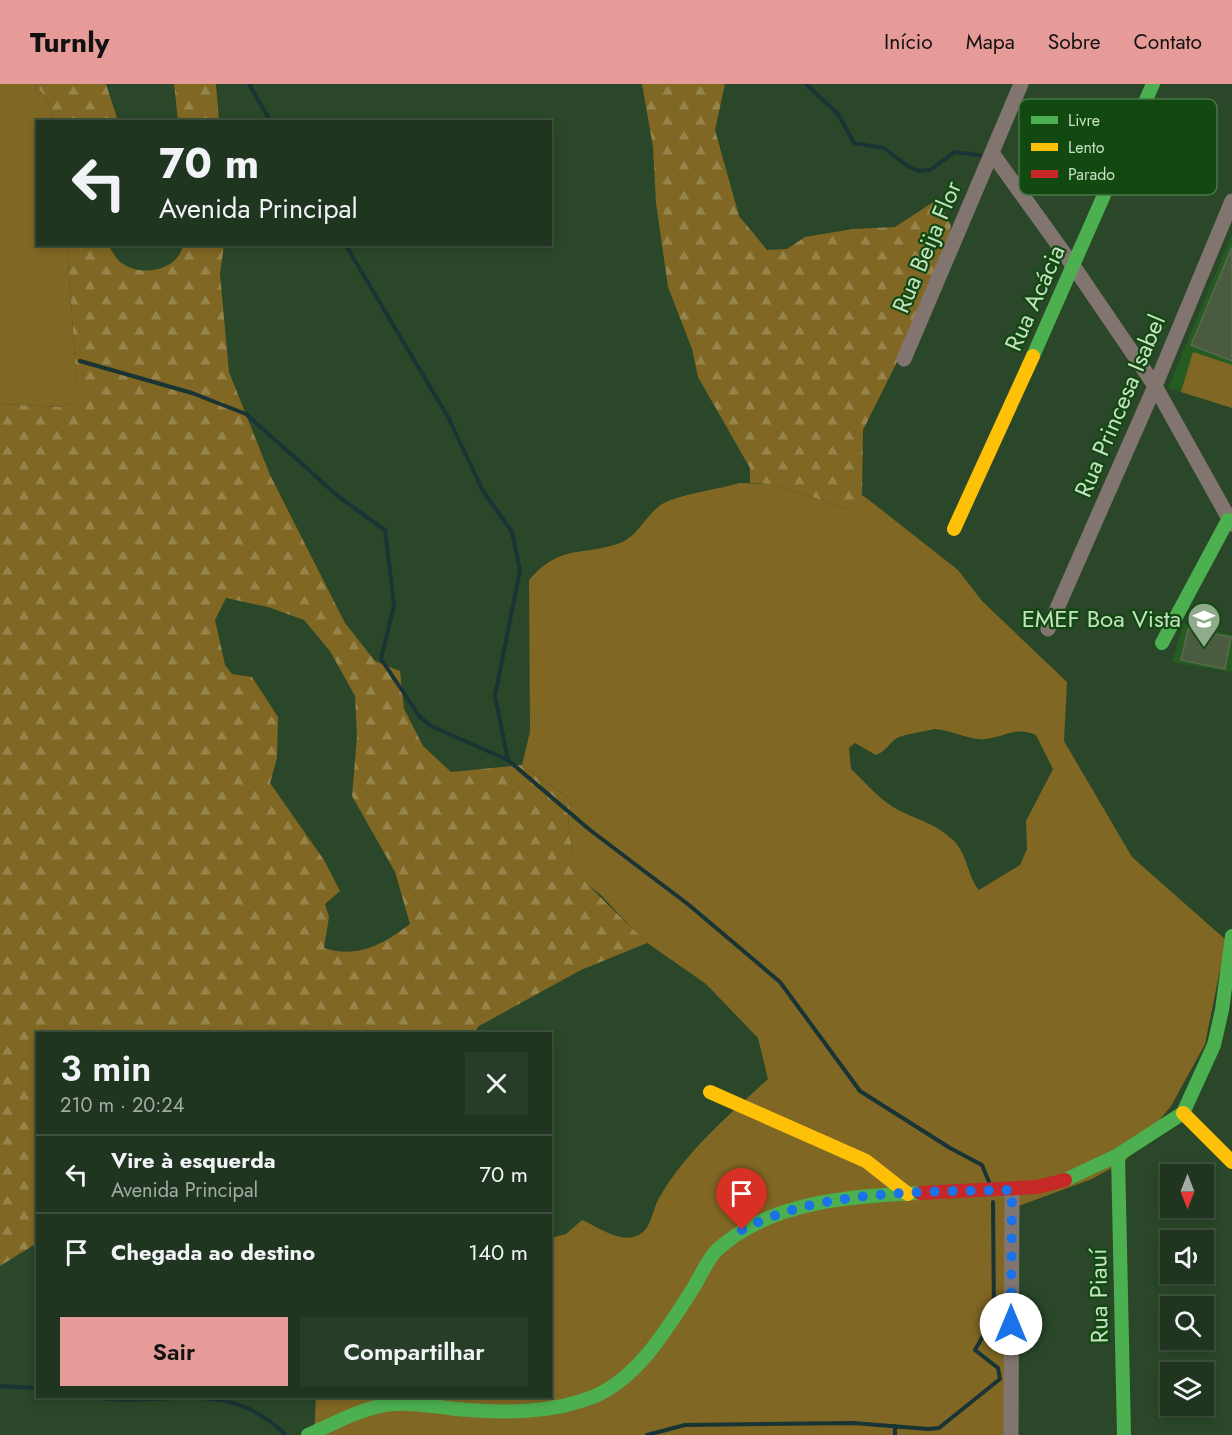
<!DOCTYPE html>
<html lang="pt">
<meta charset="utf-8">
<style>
:root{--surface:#20351f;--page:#283d28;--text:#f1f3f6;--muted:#a2aba4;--line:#3d503d;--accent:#e69b98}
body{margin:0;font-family:Jost,sans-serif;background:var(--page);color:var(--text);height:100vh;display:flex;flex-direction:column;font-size:22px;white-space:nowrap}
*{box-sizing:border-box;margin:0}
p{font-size:20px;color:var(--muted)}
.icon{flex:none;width:33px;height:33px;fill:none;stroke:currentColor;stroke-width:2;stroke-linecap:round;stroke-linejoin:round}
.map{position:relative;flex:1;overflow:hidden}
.drawer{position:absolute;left:36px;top:948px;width:516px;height:366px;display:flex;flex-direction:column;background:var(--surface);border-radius:0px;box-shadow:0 3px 9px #0003,0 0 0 2px var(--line)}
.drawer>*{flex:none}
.banner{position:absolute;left:36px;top:36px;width:516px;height:126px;border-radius:0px;box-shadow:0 3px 9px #0003,0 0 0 2px var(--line);background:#20351f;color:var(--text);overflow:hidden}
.needle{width:39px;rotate:180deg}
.fabs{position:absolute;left:1160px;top:1080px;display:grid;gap:12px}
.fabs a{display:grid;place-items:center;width:54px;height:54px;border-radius:0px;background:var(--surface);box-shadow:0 3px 9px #0003,0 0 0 2px var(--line);font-size:30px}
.pin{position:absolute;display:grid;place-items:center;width:51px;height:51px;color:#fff;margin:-62px -26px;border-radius:50% 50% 50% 0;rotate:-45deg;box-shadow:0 0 6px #0007}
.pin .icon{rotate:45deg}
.me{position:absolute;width:66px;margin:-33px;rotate:0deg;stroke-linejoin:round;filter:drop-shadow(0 0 4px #0008)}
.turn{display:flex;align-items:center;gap:21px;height:126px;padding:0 24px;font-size:27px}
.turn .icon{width:78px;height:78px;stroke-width:2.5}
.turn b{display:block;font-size:42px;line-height:51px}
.round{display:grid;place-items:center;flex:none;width:63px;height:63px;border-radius:0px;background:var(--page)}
.head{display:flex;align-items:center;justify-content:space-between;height:102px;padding:0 24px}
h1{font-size:36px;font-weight:600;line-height:45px}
.cta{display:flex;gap:12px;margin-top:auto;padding:12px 24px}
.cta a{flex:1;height:69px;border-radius:0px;background:var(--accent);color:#111;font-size:24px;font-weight:600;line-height:69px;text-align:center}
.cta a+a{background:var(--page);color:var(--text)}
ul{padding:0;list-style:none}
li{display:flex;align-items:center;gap:18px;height:78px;padding:0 24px;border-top:2px solid var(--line)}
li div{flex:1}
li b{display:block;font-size:22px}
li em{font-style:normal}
header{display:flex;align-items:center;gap:36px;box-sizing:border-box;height:84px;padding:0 30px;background:var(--accent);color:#111}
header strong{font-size:28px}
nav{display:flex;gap:33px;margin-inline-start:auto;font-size:21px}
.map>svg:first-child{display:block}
.built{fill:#245c22}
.green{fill:#806723;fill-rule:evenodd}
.forest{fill:url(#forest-firs);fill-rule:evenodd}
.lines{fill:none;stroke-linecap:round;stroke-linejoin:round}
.stream{stroke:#193434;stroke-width:4}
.building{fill:#4a5b3f;stroke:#596a4e;stroke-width:1.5}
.street{stroke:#827570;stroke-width:15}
.fast{stroke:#4caf50;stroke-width:14}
.slow{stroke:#ffc107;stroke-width:14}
.jam{stroke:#c62828;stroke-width:14}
.route{stroke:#1a73e8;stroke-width:10;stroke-dasharray:0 18}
.labels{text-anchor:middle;stroke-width:4.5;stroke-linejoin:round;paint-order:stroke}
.street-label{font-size:24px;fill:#c5e1c2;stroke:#114911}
.poi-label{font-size:24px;fill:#c5e1c2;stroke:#114911;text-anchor:end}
.key{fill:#114911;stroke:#477746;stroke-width:1.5}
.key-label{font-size:16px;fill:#c5e1c2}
</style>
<header>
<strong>Turnly</strong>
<nav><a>Início</a><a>Mapa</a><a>Sobre</a><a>Contato</a></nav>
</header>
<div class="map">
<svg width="1232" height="1351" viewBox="0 0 1232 1351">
<defs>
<pattern id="forest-firs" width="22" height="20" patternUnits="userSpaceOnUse" patternTransform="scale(1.5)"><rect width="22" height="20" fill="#806723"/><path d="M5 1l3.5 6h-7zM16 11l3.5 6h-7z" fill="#96844b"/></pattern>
</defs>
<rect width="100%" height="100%" fill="#2a4729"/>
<path class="built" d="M1232,150V324L1168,304Z
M1183,540L1232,551V588L1172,578Z"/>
<path class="green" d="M0,0H35L46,14L55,37L38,38V160L67,161L78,318L60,323L0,320Z
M1193,268L1232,281V324L1181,308Z
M740,399L775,400L847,425L869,416L958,486L982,517L1067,598L1064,657L1132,773L1226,856L1205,960L1171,1022L1126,1076L1092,1095L1005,1127L1009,1351H314L316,1313L550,1312L551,1154L566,1150L582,1136C596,1142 617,1157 633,1153C652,1149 651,1128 659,1114C686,1067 729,1031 768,995L758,954L706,900L643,856L600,810L584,798L572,767L568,734L571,716L522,681L530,648L529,496C562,459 581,473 620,459C639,452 647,428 664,419C682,410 719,405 740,399ZM934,645C952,646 971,657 985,655C1007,653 1014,642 1036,651L1053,685L1026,737L1027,765L1020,781L979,806C967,791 968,772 954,757C935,738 915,736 893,723C877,713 865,698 851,685L849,664L855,659L876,671C887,667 889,658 899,653C910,649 923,648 934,645Z"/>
<path class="forest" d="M35,0H106L118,37H55L46,14Z
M174,0H216L219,37H178Z
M642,0H725L715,46L739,132L767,166L787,165L805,153L853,145L895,143L938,115L951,142L942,188L863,346L862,411L869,416L847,425L775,400L750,399V384L698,293L692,265L668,203L656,119L653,63Z
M67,161H108C111,165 115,173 119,177C138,194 178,188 183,161H224L220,190L229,288L270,391L345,539L375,577L400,587L404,625L423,662L451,688L522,681L571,716L568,734L572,767L584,797L647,859L581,886L479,942L474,949L38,950L37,1159L0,1182V320L60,323L78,318ZM226,514L268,523L304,536L330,567L355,612L357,653L352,712L395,788L410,840C384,860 357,875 324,864L329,833L325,820L340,807L324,776L270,699L277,674L278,633L252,593L232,590L225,581L215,536Z"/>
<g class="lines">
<path class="stream" d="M249,0L271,38
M806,0L838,30L854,59L884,64L909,83L919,87L930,86L955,68L985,72
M345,160L448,333L483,407L512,448L520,486L495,612L508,676
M80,277L192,309L246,330L339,413L385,446L394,521L381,575L420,633L431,642L508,676L590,746L689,821L780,898L860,1007L950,1064L982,1081L989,1098
M0,1302L38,1304
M87,1312C160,1326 222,1290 284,1349
M895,1342V1351
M647,1351L685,1341L853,1339L928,1345L939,1344L1000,1295L998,1284L975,1266L994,1233L993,1118"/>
</g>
<path class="building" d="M1232,163V277L1191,261Z
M1188,545L1231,553L1225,585L1181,576Z"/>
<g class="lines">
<path class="street" d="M992,69L1074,183L1155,302L1232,440
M904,275L1021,0
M1048,545L1155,302L1232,117
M1011,1351L1012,1106"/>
<path class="fast" d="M1033,272L1153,0
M1162,559L1228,436
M1118,1071L1124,1351
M1065,1096L1118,1071L1183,1029L1214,961L1222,926L1232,852
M308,1351C335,1339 363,1323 393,1320C414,1318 435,1323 456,1325C501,1329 552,1330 595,1312C640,1292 668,1243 694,1203C701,1191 708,1174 718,1165C771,1117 852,1112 920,1109"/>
<path class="slow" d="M954,445L1033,272
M710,1008L866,1077L908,1110
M1183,1029L1232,1078"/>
<path class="jam" d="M920,1109L1037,1103L1065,1096"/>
</g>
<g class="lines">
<path class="route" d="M742,1146C819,1105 926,1108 1012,1106L1011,1240"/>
</g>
<defs>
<symbol id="school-pin" viewBox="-11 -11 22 30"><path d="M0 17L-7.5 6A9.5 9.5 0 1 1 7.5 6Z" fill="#8fab8c" stroke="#114911"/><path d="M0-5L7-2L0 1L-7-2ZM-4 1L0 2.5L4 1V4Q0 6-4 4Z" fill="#fff"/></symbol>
</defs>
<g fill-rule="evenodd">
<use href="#school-pin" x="1185" y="516" width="38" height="52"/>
</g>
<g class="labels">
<g class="street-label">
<text transform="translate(927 163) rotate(-67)" y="8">Rua Beija Flor</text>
<text transform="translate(1035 214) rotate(-66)" y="8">Rua Acácia</text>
<text transform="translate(1120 322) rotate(-67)" y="8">Rua Princesa Isabel</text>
<text transform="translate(1099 1212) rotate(-91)" y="8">Rua Piauí</text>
</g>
<g class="poi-label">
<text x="1181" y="543">EMEF Boa Vista</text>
</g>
</g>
<rect x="1019" y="15" width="198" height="96" rx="9" class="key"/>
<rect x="1031" y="32" width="27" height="8" fill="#4caf50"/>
<rect x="1031" y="59" width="27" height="8" fill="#ffc107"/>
<rect x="1031" y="86" width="27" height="8" fill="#c62828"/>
<g class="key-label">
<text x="1068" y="42">Livre</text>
<text x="1068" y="69">Lento</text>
<text x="1068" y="96">Parado</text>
</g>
</svg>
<div class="fabs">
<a><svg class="needle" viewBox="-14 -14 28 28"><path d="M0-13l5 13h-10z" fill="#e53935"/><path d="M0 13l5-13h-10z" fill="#a2aba4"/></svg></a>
<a><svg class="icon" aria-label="sound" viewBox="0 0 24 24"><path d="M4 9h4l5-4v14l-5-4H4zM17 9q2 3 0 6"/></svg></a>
<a><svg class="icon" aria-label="search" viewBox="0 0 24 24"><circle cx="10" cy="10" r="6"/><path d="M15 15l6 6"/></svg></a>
<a><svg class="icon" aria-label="layers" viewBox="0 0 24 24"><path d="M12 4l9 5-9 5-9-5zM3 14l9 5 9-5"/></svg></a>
</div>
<div class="pin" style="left:742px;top:1146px;background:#d93025"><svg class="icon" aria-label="arrive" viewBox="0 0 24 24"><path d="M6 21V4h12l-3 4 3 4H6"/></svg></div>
<svg class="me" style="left:1011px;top:1240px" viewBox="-20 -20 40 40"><circle r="19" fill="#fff"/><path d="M0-13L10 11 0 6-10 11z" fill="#1a73e8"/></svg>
<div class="banner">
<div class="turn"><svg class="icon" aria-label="left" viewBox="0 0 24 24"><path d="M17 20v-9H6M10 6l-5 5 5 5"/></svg><div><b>70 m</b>Avenida Principal</div></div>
</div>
<section class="drawer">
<div class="head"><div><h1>3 min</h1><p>210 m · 20:24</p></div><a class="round"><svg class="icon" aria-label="close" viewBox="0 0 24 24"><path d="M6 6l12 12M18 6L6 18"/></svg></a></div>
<ul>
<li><svg class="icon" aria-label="left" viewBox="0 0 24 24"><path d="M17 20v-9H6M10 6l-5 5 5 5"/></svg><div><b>Vire à esquerda</b><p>Avenida Principal</p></div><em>70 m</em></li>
<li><svg class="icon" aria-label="arrive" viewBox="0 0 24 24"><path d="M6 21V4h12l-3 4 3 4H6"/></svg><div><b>Chegada ao destino</b></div><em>140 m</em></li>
</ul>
<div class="cta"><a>Sair</a><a>Compartilhar</a></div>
</section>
</div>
